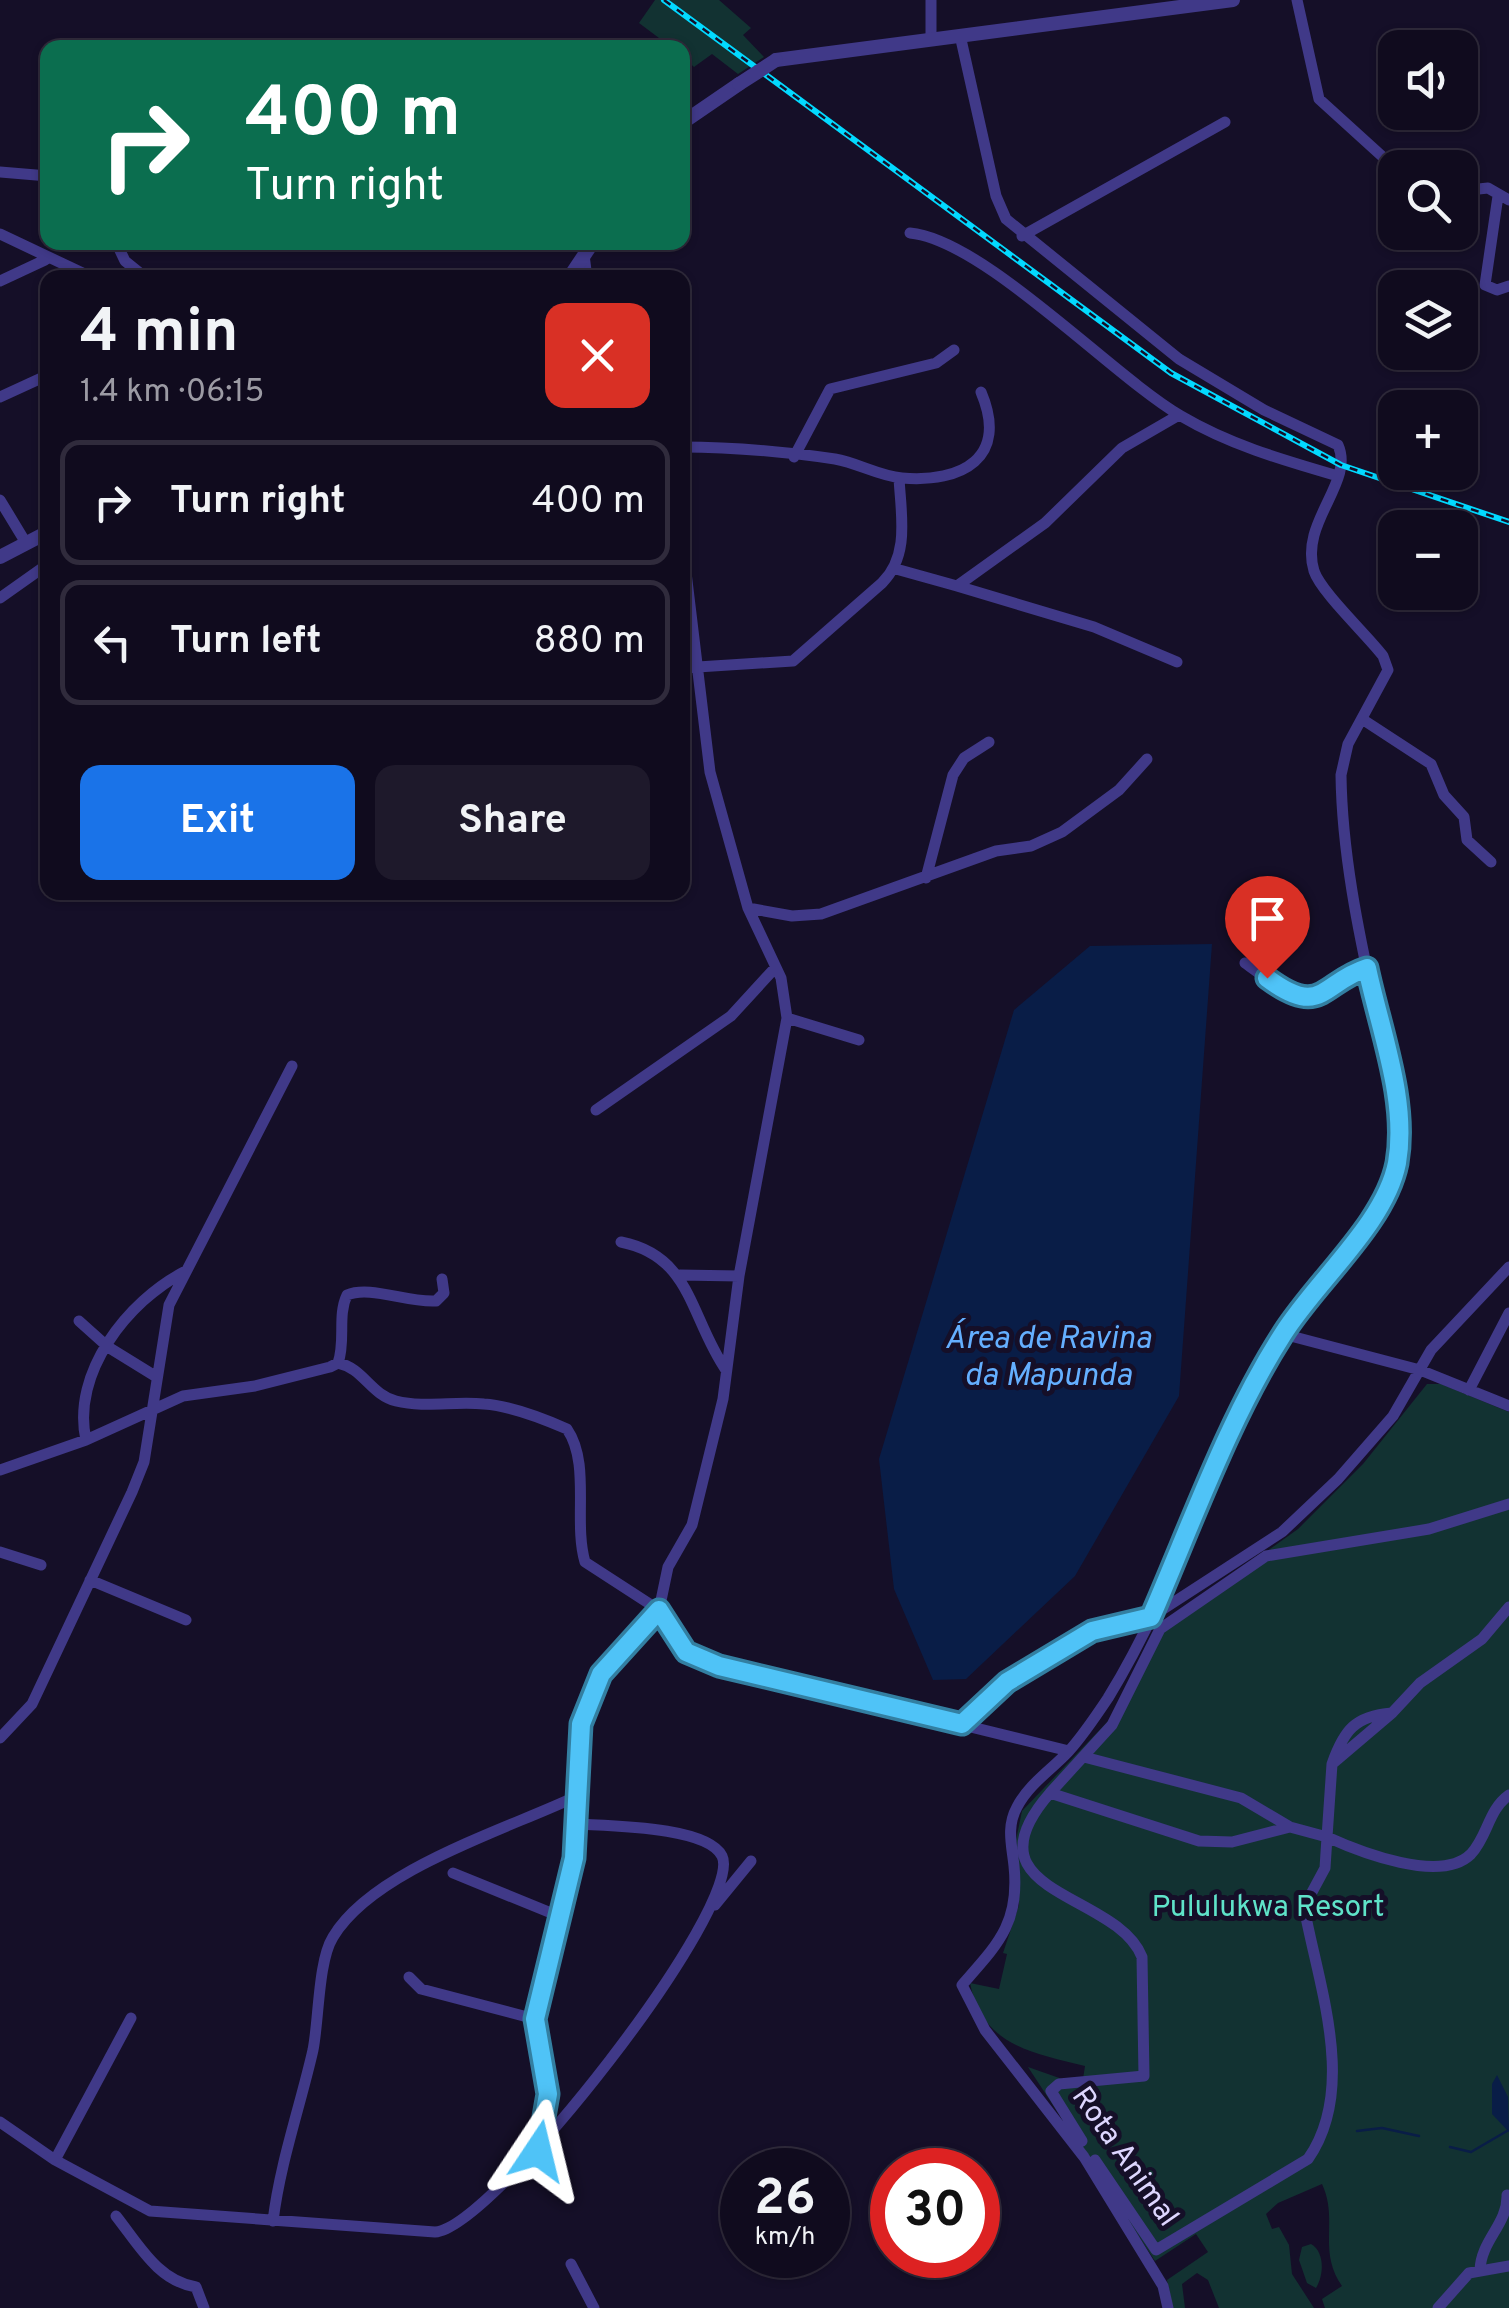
<!DOCTYPE html>
<meta charset="utf-8">
<style>
:root{--surface:#100b1e;--page:#1e192b;--text:#f1f3f6;--muted:#9c9ba4;--line:#302b3c;--accent:#1a73e8}
body{margin:0;font-family:Overpass,sans-serif;background:var(--page);color:var(--text);height:100vh;display:flex;flex-direction:column;font-size:38px;white-space:nowrap}
*{box-sizing:border-box;margin:0}
p{font-size:32px;color:var(--muted)}
.icon{flex:none;width:55px;height:55px;fill:none;stroke:currentColor;stroke-width:2;stroke-linecap:round;stroke-linejoin:round}
.map{position:relative;flex:1;overflow:hidden}
.sheet{position:absolute;left:40px;top:270px;width:650px;height:630px;display:flex;flex-direction:column;background:var(--surface);border-radius:20px;box-shadow:0 2px 8px #0004,0 0 0 2px var(--line)}
.sheet>*{flex:none}
.top-card{position:absolute;left:40px;top:40px;width:650px;height:210px;border-radius:20px;box-shadow:0 2px 8px #0004,0 0 0 2px var(--line);background:#0b6e4f;color:#fff;overflow:hidden}
.fabs{position:absolute;left:1378px;top:30px;display:grid;gap:20px}
.fabs a{display:grid;place-items:center;width:100px;height:100px;border-radius:20px;background:var(--surface);box-shadow:0 2px 8px #0004,0 0 0 2px var(--line);font-size:50px}
.speed{position:absolute;left:720px;top:2148px;display:flex;gap:20px;font-size:50px;font-weight:700;text-align:center}
.speed>*{display:grid;place-content:center;width:130px;height:130px;border-radius:50%;background:var(--surface);box-shadow:0 2px 8px #0004,0 0 0 2px var(--line);line-height:1}
.speed small{font-size:25px;font-weight:400}
.speed .limit{border:15px solid #d22;background:#fff;color:#111}
.pin{position:absolute;display:grid;place-items:center;width:85px;height:85px;color:#fff;margin:-102px -42px;border-radius:50% 50% 50% 0;rotate:-45deg;box-shadow:0 0 10px #0007}
.pin .icon{rotate:45deg}
.me{position:absolute;width:110px;margin:-55px;rotate:10deg;stroke-linejoin:round;filter:drop-shadow(0 0 8px #0008)}
.turn{display:flex;align-items:center;gap:35px;height:210px;padding:0 40px;font-size:45px}
.turn .icon{width:130px;height:130px;stroke-width:2.5}
.turn b{display:block;font-size:70px;line-height:85px}
.round{display:grid;place-items:center;flex:none;width:105px;height:105px;border-radius:20px;background:var(--page)}
.head{display:flex;align-items:center;justify-content:space-between;height:170px;padding:0 40px}
h1{font-size:60px;font-weight:700;line-height:75px}
.primary-button{display:flex;gap:20px;margin-top:auto;padding:20px 40px}
.primary-button a{flex:1;height:115px;border-radius:20px;background:var(--accent);color:#fff;font-size:40px;font-weight:700;line-height:115px;text-align:center}
.primary-button a+a{background:var(--page);color:var(--text)}
ul{padding:0;list-style:none}
li{display:flex;align-items:center;gap:30px;height:125px;margin:0 20px 15px;padding:0 20px;border:5px solid var(--line);border-radius:20px}
li div{flex:1}
li b{display:block;font-size:38px}
li em{font-style:normal}
.map>svg:first-child{display:block}
.green{fill:#123232}
.water{fill:#091d47}
.lines{fill:none;stroke-linecap:round;stroke-linejoin:round}
.stream{stroke:#091d47;stroke-width:2.5}
.minor{stroke:#403988;stroke-width:11}
.tertiary{stroke:#403988;stroke-width:14}
.rail-casing{stroke:#02d9ff;stroke-width:6}
.rail{stroke:#150f28;stroke-width:2.5;stroke-dasharray:8;stroke-linecap:butt}
.tertiary-bridge{stroke:#403988;stroke-width:14}
.route-casing{stroke:#337fa1;stroke-width:25}
.route{stroke:#4fc3f7;stroke-width:18}
.labels{text-anchor:middle;stroke-width:10;stroke-linejoin:round;paint-order:stroke}
.park-label{font-size:30px;fill:#5fe3c9;stroke:#150f28}
.street-label{font-size:30px;fill:#ddd6ff;stroke:#150f28}
.water-label{font-size:32px;font-style:italic;fill:#64afff;stroke:#150f28}
</style>
<div class="map">
<svg width="1509" height="2308" viewBox="0 0 1509 2308">
<rect width="100%" height="100%" fill="#150f28"/>
<path class="green" d="M655,0H719L751,28L743,35L764,57L738,74L712,54L694,67L683,57L682,48L671,47L639,23Z
M1427,1384H1441L1509,1412V2308H1325L1322,2299L1342,2286C1317,2250 1339,2220 1322,2184L1278,2203L1266,2214L1272,2229L1279,2227L1289,2245L1292,2274L1314,2308H1219L1208,2280L1197,2273L1182,2284L1185,2308H1173L1167,2280L1208,2252L1196,2234L1155,2261L1028,2067L1065,2080L1083,2079L1085,2066C1031,2053 982,2045 970,1983L999,1989L1007,1954L1003,1953L1019,1905L1016,1840L1022,1811L1111,1718L1152,1633L1298,1529L1363,1464Z
M1311,2244C1325,2252 1324,2275 1316,2288L1307,2283L1299,2260L1302,2247Z"/>
<path class="water" d="M1212,944L1179,1396L1075,1576L966,1679L933,1680L894,1589L879,1459L1014,1010L1090,946Z
M1497,2075L1508,2097L1509,2132L1492,2114V2084Z"/>
<g class="lines">
<path class="stream" d="M1357,2131L1382,2128L1419,2136
M1450,2147L1471,2152L1507,2131"/>
<path class="minor" d="M1297,0L1319,99L1395,168
M960,35L996,196L1006,219L1179,359L1264,410L1338,445C1355,483 1299,522 1314,571C1321,592 1367,635 1383,656L1388,670L1348,744L1341,775C1342,851 1358,931 1375,1006C1385,1048 1402,1096 1400,1139C1396,1219 1319,1272 1281,1337C1215,1453 1178,1584 1108,1698C1096,1716 1082,1737 1068,1752C1050,1771 1029,1784 1017,1807C1006,1827 1012,1846 1014,1866C1020,1924 997,1945 962,1985L985,2030L1084,2157L1163,2286L1168,2308
M931,40V0
M0,172L48,176
M1460,191L1488,188L1509,200
M1498,196L1485,285L1497,290L1509,286
M910,233C984,240 1111,375 1181,416C1230,445 1283,460 1338,476
M0,234L93,278
M1022,236L1225,122
M116,242L125,261L146,278
M584,255L587,278
M0,281L45,260
M0,397L48,375
M682,447C733,447 786,452 835,459C858,463 879,476 902,478C962,483 1009,458 981,392
M794,457L830,389L936,363L954,350
M0,500L26,543
M896,569L957,586L1045,523L1122,448L1179,415
M957,586L1094,627L1177,662
M0,598L48,564
M682,668L793,661L882,583C910,555 901,515 899,478
M1362,719L1431,764L1444,795L1464,817L1467,840L1491,862
M926,878L953,775L964,758L989,742
M748,908L792,916L821,914L996,851L1031,846L1062,832L1119,790L1147,759
M1245,963C1265,977 1300,1008 1326,994C1343,986 1345,975 1367,968
M787,1018L859,1040
M596,1110L731,1016L775,968
M621,1242C692,1256 690,1318 726,1370
M680,1275L739,1276
M79,1321L108,1347L155,1376
M1283,1334L1420,1370L1509,1406
M338,1363C363,1368 371,1395 396,1401C425,1408 454,1401 484,1404C512,1406 542,1418 567,1429C591,1464 573,1521 585,1562L659,1610L686,1652L719,1665L1069,1751
M1469,1390L1509,1313
M86,1440C71,1373 128,1301 184,1272
M0,1470L86,1440L183,1396L255,1386L330,1367L338,1363C346,1341 337,1316 347,1295C370,1285 407,1303 436,1301L444,1293L442,1279
M0,1552L41,1565
M90,1580L186,1620
M1392,1713L1420,1683L1482,1639L1509,1607
M962,1724L1007,1681L1091,1631L1151,1617L1282,1532L1338,1479L1393,1416L1431,1350L1509,1267
M0,1738L32,1704L132,1492L144,1462L169,1305L292,1066
M1084,1757L1241,1798L1290,1827L1327,1837L1332,1764L1392,1713C1355,1716 1344,1730 1332,1764
M1050,1793C961,1895 1116,1891 1142,1957L1144,2076L1059,2084L1051,2091L1082,2141
M1290,1827L1232,1842L1199,1841L1050,1793L1112,1725L1160,1629L1266,1556L1429,1529L1509,1504
M453,1873L561,1917
M715,1905L751,1861
M409,1977L421,1989L535,2019
M0,2122L55,2160L150,2211L435,2232C494,2228 746,1904 722,1856C707,1826 608,1826 577,1824
M538,2151L548,2094L536,2005L574,1858L581,1724L601,1675L659,1610L668,1567L692,1525L723,1399L739,1276L787,1018L781,978L748,908L710,772L682,539
M55,2160L131,2018
M1095,2160L1156,2250L1308,2159C1358,2088 1318,1984 1304,1907L1325,1868L1327,1837C1360,1852 1441,1884 1471,1854C1488,1836 1488,1810 1509,1795
M116,2216C139,2245 158,2281 196,2287L204,2308
M273,2221C280,2163 300,2107 313,2050C319,2020 318,1961 333,1937C373,1870 505,1830 575,1797
M571,2264L594,2308
M1480,2270C1481,2240 1508,2224 1507,2195
M1438,2308L1469,2273L1509,2266"/>
<path class="tertiary" d="M776,60L1233,0
M682,123L739,84
M569,278L593,242
M0,557L48,532"/>
<defs>
<path id="rail" d="M664,0L1171,373L1341,465L1509,522"/>
</defs>
<use href="#rail" class="rail-casing"/>
<use href="#rail" class="rail"/>
<path class="tertiary-bridge" d="M739,84L776,60"/>
</g>
<g class="lines">
<defs>
<path id="route" d="M538,2151L548,2094L535,2019L574,1858L581,1724L601,1674L659,1610L686,1652L719,1666L962,1724L1007,1682L1092,1631L1151,1617C1192,1523 1228,1420 1283,1334C1316,1281 1385,1224 1397,1163C1408,1100 1380,1030 1367,968C1322,982 1322,1019 1267,978"/>
</defs>
<use href="#route" class="route-casing"/>
<use href="#route" class="route"/>
</g>
<g class="labels">
<g class="park-label">
<text x="1268" y="1916">Pululukwa Resort</text>
</g>
<g class="street-label">
<text transform="translate(1126 2156) rotate(55)" y="10">Rota Animal</text>
</g>
<g class="water-label">
<text x="1048" y="1348">Área de Ravina<tspan x="1048" dy="37">da Mapunda</tspan></text>
</g>
</g>
</svg>
<div class="fabs">
<a><svg class="icon" aria-label="sound" viewBox="0 0 24 24"><path d="M4 9h4l5-4v14l-5-4H4zM17 9q2 3 0 6"/></svg></a>
<a><svg class="icon" aria-label="search" viewBox="0 0 24 24"><circle cx="10" cy="10" r="6"/><path d="M15 15l6 6"/></svg></a>
<a><svg class="icon" aria-label="layers" viewBox="0 0 24 24"><path d="M12 4l9 5-9 5-9-5zM3 14l9 5 9-5"/></svg></a>
<a>+</a>
<a>−</a>
</div>
<div class="speed"><div>26<small>km/h</small></div><div class="limit">30</div></div>
<div class="pin" style="left:1267px;top:978px;background:#d93025"><svg class="icon" aria-label="arrive" viewBox="0 0 24 24"><path d="M6 21V4h12l-3 4 3 4H6"/></svg></div>
<svg class="me" style="left:538px;top:2151px" viewBox="-20 -20 40 40"><path d="M0-17L14 15 0 8-14 15z" fill="#4fc3f7" stroke="#fff" stroke-width="4"/></svg>
<div class="top-card">
<div class="turn"><svg class="icon" aria-label="right" viewBox="0 0 24 24"><path d="M7 20v-9h11M14 6l5 5-5 5"/></svg><div><b>400 m</b>Turn right</div></div>
</div>
<section class="sheet">
<div class="head"><div><h1>4 min</h1><p>1.4 km · 06:15</p></div><a class="round" style="background:#d93025;color:#fff"><svg class="icon" aria-label="close" viewBox="0 0 24 24"><path d="M6 6l12 12M18 6L6 18"/></svg></a></div>
<ul>
<li><svg class="icon" aria-label="right" viewBox="0 0 24 24"><path d="M7 20v-9h11M14 6l5 5-5 5"/></svg><div><b>Turn right</b></div><em>400 m</em></li>
<li><svg class="icon" aria-label="left" viewBox="0 0 24 24"><path d="M17 20v-9H6M10 6l-5 5 5 5"/></svg><div><b>Turn left</b></div><em>880 m</em></li>
</ul>
<div class="primary-button"><a>Exit</a><a>Share</a></div>
</section>
</div>
